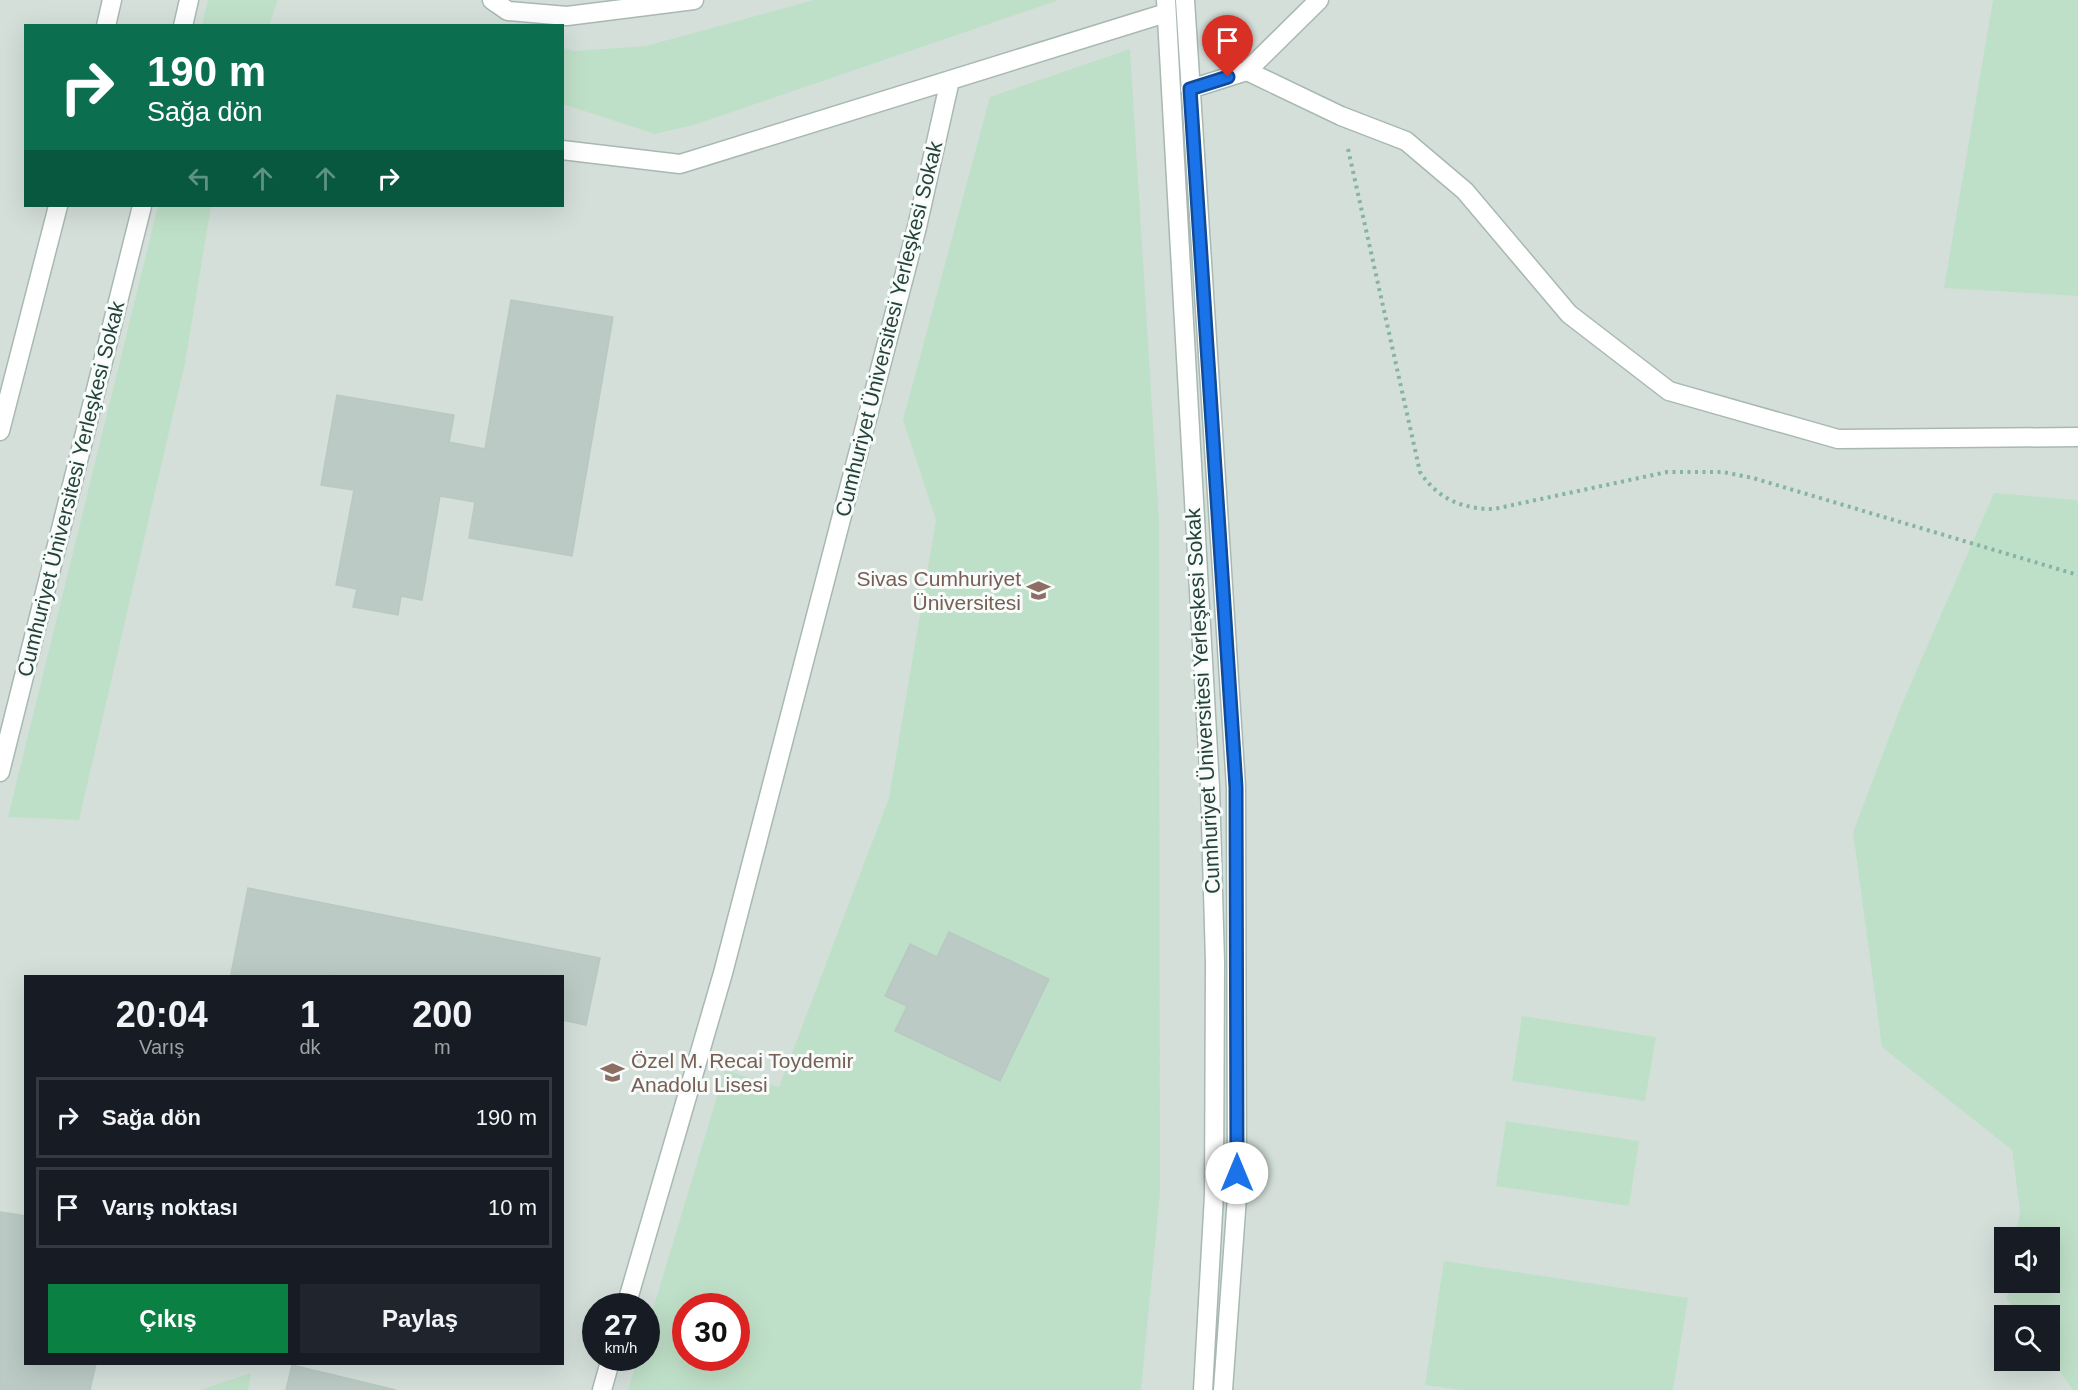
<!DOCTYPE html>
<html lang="tr">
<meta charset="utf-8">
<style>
:root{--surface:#171b24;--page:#20242c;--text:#f1f3f6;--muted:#9ea1a6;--line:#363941;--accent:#0b8043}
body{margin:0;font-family:Helvetica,sans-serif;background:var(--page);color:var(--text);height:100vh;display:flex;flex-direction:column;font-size:22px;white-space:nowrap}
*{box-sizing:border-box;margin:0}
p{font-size:20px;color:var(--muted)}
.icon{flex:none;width:33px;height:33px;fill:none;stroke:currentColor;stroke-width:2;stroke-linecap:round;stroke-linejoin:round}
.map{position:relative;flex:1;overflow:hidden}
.drawer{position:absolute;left:24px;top:975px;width:540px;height:390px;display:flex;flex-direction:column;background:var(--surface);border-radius:0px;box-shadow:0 6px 24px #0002}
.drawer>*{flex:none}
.hud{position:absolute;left:24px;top:24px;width:540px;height:183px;border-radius:0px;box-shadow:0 6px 24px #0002;background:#0b6e4f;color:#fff;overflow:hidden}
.fabs{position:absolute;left:1994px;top:1227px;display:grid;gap:12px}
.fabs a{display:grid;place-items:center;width:66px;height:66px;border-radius:0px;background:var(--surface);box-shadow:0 6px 24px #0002;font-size:30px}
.speed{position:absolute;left:582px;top:1293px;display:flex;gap:12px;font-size:30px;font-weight:700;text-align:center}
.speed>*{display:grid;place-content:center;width:78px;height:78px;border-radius:50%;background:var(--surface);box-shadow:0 6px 24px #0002;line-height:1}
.speed small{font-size:15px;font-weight:400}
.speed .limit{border:9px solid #d22;background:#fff;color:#111}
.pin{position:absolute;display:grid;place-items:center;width:51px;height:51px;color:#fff;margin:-62px -26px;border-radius:50% 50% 50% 0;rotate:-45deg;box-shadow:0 0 6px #0007}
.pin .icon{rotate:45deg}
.me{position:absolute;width:66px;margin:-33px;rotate:0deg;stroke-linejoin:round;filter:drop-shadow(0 0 4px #0008)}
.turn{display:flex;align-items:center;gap:21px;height:126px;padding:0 24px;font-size:27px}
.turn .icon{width:78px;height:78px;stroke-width:2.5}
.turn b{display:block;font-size:42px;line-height:51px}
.lanes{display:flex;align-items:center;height:57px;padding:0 24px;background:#0003;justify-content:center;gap:30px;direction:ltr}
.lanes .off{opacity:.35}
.eta{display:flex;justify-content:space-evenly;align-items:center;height:102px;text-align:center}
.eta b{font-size:36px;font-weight:700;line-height:42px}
.cta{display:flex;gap:12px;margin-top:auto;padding:12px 24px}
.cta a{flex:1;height:69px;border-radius:0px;background:var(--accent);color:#fff;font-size:24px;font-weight:700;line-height:69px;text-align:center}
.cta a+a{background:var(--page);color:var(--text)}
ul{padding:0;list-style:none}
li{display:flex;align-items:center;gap:18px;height:81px;margin:0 12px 9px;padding:0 12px;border:3px solid var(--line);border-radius:0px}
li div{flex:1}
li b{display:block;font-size:22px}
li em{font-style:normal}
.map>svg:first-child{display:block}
.built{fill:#d4dfda;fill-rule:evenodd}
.green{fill:#bfe0c8;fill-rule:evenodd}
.building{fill:#bbcac4;stroke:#b8c9c2;stroke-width:1.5}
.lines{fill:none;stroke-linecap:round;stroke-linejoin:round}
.lane-casing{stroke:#a8b8b2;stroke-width:21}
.street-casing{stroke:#a8b8b2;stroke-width:21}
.path{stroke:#86b3a5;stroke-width:4;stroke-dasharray:3 4.5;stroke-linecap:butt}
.lane{stroke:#fff;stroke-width:18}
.street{stroke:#fff;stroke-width:18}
.route-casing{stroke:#114b97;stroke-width:15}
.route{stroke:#1a73e8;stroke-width:10}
.labels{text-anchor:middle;stroke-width:6;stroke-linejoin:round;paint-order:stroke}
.street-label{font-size:21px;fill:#24423a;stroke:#f7fbf9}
.education-label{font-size:21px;fill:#785e54;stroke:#f7fbf9;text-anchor:end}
</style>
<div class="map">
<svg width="2078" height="1390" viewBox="0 0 2078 1390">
<rect width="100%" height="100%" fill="#e6efeb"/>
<path class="built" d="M0,0H2078V1390H0ZM26,26H562V206H26ZM26,976H562V1364H26ZM2004,1238H2049V1282H2004ZM596,1306H646V1358H596ZM686,1306H736V1358H686ZM2004,1316H2049V1360H2004Z"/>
<path class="green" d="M208,0H278L269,25H202Z
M814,0H1059L694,125L655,134L563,104V48L574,51L646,46Z
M1993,0H2078V296L1944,288Z
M1130,49L1159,521L1160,1193L1141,1390H628L638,1358H646L647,1329L725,1070L779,1087L889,798L936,520L903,420L990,97ZM686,1306H736V1358H686Z
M158,206H211L185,363L79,820L8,817Z
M1994,493L2078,500V1390H2073L2049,1357V1316L2019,1315L2007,1299L2009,1283L2049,1282V1238L2016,1237L2020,1211L2012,1150L1882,1047L1853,832L1902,704Z
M1522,1016L1656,1037L1645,1101L1512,1081Z
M1506,1121L1639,1141L1629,1206L1496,1186Z
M1444,1261L1688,1298L1673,1390H1461L1425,1385Z
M251,1373L248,1390H200Z"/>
<path class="building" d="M511,300L613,317L572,556L469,538L475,502L440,496L422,600L401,596L398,615L353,607L357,589L336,585L354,490L321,485L337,395L454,415L449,442L485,449Z
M248,888L600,958L586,1025L562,1020V976H341L328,974L327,976H245L231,974Z
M949,932L1049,979L1000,1081L895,1031L907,1006L885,996L910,944L937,957Z
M0,1212L26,1216V1364H96L90,1390H0Z
M292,1365L396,1390H286Z"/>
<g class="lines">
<defs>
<path id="lane" d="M1247,71L1341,116L1406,141L1465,191L1569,314L1669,391L1838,439L2078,437"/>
<path id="street" d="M492,0L508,11L567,16L694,0
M1166,0L1210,787L1215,962L1214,1195L1203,1390
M1185,0L1236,787L1237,1197L1223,1390
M106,26L112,0
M183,26L189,0
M1190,89L1247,71L1319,0
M562,150L680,164L1166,13
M0,431L58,206
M0,772L142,206
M626,1306L723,973L917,227L950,80
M602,1390L611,1358"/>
</defs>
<use href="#lane" class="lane-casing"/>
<use href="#street" class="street-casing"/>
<path class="path" d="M1348,149L1420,472C1438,499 1462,509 1494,509L1667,472H1723L1753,478L2078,575"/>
<use href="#lane" class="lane"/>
<use href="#street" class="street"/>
</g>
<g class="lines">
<defs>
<path id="route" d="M1228,77L1190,89L1236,787L1237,1173"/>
</defs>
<use href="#route" class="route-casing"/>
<use href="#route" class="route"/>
</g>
<defs>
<symbol id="university-bare" viewBox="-9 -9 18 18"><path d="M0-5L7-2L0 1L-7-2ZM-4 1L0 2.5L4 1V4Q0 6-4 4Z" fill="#8d6e63" stroke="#f7fbf9" stroke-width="2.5" paint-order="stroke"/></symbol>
<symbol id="school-bare" viewBox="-9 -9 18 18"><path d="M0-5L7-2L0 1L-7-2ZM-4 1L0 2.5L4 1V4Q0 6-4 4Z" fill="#8d6e63" stroke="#f7fbf9" stroke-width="2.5" paint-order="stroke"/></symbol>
</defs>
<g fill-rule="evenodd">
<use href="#university-bare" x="1022" y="574" width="33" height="33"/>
<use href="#school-bare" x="596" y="1056" width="33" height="33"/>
</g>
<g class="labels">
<g class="street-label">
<text transform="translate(889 329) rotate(-76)" y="7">Cumhuriyet Üniversitesi Yerleşkesi Sokak</text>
<text transform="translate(71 489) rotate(-76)" y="7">Cumhuriyet Üniversitesi Yerleşkesi Sokak</text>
<text transform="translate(1203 701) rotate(-93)" y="7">Cumhuriyet Üniversitesi Yerleşkesi Sokak</text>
</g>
<g class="education-label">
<text x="1021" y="586">Sivas Cumhuriyet<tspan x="1021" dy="24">Üniversitesi</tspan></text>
<text x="631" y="1068" text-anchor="start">Özel M. Recai Toydemir<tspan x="631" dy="24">Anadolu Lisesi</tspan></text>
</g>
</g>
</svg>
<div class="fabs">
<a><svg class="icon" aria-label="sound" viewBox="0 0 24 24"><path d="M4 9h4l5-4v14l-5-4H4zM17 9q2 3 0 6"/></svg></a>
<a><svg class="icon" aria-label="search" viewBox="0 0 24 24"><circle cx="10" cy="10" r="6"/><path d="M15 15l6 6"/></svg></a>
</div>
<div class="speed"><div>27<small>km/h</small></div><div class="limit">30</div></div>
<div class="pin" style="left:1228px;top:77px;background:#d93025"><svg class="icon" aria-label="arrive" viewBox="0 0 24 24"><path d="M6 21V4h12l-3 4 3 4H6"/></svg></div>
<svg class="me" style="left:1237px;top:1173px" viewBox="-20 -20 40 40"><circle r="19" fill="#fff"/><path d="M0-13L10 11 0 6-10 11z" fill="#1a73e8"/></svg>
<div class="hud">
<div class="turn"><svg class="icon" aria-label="right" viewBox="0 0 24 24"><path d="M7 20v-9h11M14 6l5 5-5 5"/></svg><div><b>190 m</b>Sağa dön</div></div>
<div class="lanes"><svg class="icon off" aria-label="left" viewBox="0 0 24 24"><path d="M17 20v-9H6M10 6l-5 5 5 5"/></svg><svg class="icon off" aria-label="ahead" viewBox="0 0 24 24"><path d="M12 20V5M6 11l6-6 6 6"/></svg><svg class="icon off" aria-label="ahead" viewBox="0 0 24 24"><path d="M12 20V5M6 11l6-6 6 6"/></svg><svg class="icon" aria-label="right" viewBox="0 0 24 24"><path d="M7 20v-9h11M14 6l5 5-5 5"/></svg></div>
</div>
<section class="drawer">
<div class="eta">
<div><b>20:04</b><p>Varış</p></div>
<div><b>1</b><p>dk</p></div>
<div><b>200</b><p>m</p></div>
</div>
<ul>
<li><svg class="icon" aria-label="right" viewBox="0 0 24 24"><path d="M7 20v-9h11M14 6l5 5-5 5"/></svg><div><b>Sağa dön</b></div><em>190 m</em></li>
<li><svg class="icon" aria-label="arrive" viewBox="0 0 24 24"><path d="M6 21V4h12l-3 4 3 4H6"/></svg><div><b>Varış noktası</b></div><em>10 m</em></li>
</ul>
<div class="cta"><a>Çıkış</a><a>Paylaş</a></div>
</section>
</div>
